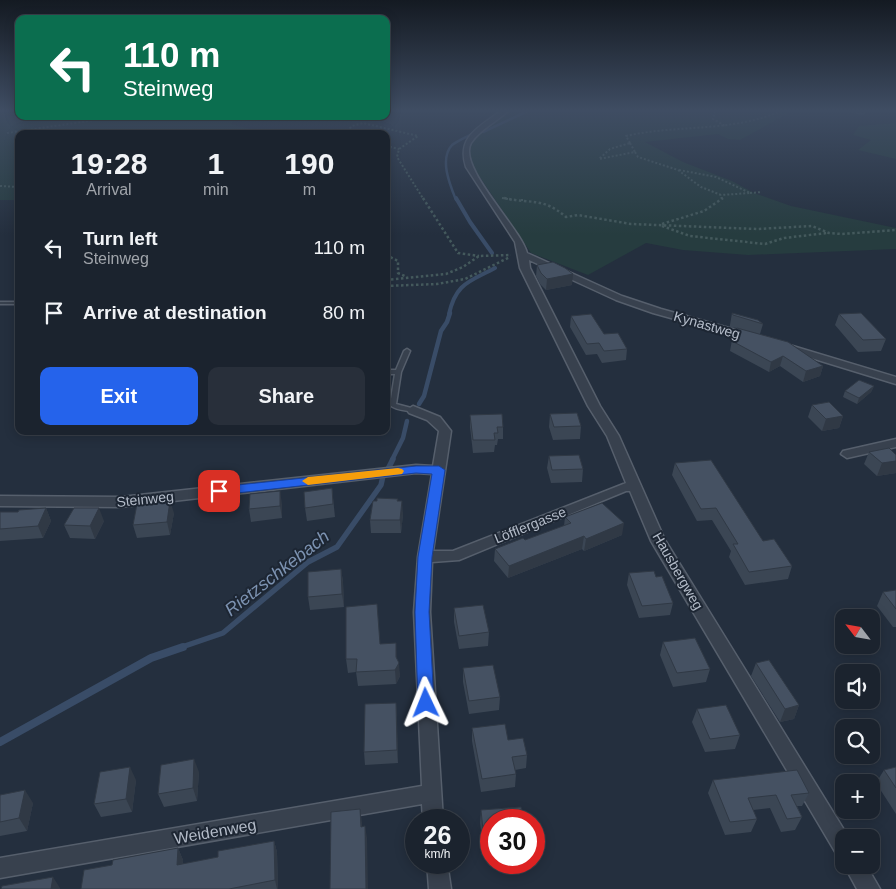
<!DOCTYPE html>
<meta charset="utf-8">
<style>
:root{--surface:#1b232e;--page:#282f3a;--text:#f1f3f6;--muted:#a0a4aa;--line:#39404a;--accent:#2563eb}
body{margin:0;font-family:Arial,sans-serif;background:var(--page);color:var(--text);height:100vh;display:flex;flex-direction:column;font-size:19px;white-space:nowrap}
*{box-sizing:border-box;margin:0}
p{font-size:16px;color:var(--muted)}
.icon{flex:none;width:28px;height:28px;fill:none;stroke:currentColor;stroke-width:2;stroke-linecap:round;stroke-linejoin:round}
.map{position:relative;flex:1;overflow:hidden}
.side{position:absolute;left:15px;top:130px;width:375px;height:305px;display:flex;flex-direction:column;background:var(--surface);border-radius:10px;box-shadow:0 2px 12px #0003,0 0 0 1px var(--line)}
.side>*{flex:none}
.banner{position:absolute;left:15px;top:15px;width:375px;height:105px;border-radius:10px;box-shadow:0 2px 12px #0003,0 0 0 1px var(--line);background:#0b6e4f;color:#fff;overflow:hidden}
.needle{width:32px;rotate:301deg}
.fabs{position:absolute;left:835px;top:609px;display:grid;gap:10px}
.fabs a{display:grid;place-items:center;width:45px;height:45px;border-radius:10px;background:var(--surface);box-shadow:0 2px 12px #0003,0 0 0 1px var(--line);font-size:25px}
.speed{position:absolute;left:405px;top:809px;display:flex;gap:10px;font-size:25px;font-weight:700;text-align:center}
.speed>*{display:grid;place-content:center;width:65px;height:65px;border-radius:50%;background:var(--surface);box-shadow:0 2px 12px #0003,0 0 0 1px var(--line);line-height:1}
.speed small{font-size:12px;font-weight:400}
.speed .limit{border:8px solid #d22;background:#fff;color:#111}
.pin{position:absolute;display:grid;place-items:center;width:42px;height:42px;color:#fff;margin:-21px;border-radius:10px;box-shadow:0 2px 8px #0006}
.me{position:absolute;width:55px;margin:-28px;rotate:358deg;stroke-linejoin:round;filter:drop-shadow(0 0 4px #0008)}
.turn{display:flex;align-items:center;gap:18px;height:105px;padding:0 25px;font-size:22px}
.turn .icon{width:65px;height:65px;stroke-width:2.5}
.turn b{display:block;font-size:35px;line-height:42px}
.eta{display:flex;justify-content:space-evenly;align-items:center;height:85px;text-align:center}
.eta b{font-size:30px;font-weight:700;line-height:35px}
.action{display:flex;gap:10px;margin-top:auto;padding:10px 25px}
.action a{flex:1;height:58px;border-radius:10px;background:var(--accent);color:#fff;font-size:20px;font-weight:700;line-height:58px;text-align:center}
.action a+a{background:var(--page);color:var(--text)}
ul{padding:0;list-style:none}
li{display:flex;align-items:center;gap:15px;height:65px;padding:0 25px}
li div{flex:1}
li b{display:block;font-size:19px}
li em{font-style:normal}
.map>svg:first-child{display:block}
.green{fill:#263c3f}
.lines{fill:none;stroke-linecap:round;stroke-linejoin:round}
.stream-far4{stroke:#394c67;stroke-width:2.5}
.stream-far3{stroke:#394c67;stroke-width:4}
.stream-far2{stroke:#394c67;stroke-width:4.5}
.stream-far1{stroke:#394c67;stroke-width:5.5}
.stream{stroke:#394c67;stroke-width:8}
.service-casing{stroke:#565f6c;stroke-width:3}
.minor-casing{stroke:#565f6c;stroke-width:3}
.path-far1{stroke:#44595c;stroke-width:2;stroke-dasharray:2 2;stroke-linecap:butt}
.path{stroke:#44595c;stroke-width:2.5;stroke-dasharray:2.5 2.5;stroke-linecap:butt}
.service{fill:#38414e;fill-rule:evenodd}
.minor{fill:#38414e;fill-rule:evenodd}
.wall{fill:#3b4654}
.shaded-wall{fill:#303945}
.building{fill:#455162;stroke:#303945}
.route{fill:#2563eb;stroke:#184099}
.slow{fill:#f59e0b}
.labels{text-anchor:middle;stroke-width:4;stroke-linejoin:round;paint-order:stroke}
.street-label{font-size:14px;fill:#b4bcc9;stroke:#1d2633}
.near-street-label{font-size:16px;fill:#b4bcc9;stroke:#1d2633}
.near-water-label{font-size:18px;font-style:italic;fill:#7c92b1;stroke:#1d2633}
</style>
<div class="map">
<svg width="896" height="889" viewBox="0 0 896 889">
<rect width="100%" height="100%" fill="#242f3e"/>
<path class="green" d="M0,110H19V116H243L230,124L270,134H19V200H0Z
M506,110H794L740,140L728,139L718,134L645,142L683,162L732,181L754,193L791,206L896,228V249L748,255L683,250L646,243L588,275L531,253L465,155L472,137Z
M896,123V159L858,150L871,140L853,135L859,126Z"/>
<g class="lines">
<path class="stream-far4" d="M483,132L530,110
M456,200C450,185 439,159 452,145C457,141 464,138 470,135"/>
<path class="stream-far3" d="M456,198L470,222L492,253
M449,314C456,283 469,282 495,268"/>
<path class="stream-far2" d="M419,404L424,396L441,331L447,322L450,313
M392,460L403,438L407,421"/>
<path class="stream-far1" d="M388,469L393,459
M179,648L223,633L308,562L337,547L381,485L383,476"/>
<path class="stream" d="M0,742L151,658L183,647"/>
<defs>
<path id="service" d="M0,302H19V304H0Z
M407,349L410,351L401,372L396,404L415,409L416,410L415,411L413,412C405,410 396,410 390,405L395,374H386V370H396L404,351Z"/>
<path id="minor" d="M502,110H509C497,122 480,129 471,143C457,167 520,227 527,253L622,296L661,309L754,335L755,337L750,340L653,313L616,300L529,260L530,268L600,406L619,436L665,540L849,838H844V858L837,855L651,541L630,491H626L459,560L432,562L430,612L443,820H423L422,804L0,878V858L422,786L414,612L418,557L432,474L416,473L121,507L0,506V496L121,497L416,465L433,466L439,431L427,420L409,413L407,410L413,406L440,417L451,431L433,551H453L626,483L607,436L588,406L520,268L515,242L466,167C456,136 480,127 502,110Z
M786,344L896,377V384L782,349L781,347Z
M896,439V447L847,458L841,454L843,451Z
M427,862H447L451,889H429Z
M844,865H866L880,889H857Z"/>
</defs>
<use href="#service" class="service-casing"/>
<use href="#minor" class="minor-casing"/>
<path class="path-far1" d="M710,110L715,112L713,119L725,126
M841,110H844
M7,133L123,116
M344,134L352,126L363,123L418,136L399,149L397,157L424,200
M630,143L635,152L599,159L610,149Z
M630,143L626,136C678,124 733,133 783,110
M386,146L399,149
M635,152L638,157L678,170L701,187L721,195L722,200
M679,170L716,177L750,193L721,195
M0,186L17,187L19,189
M750,193L762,192
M502,198L513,200
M521,200H524"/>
<path class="path" d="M423,198L458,253L479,256
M504,198C530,204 543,197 566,217L578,215L631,224L757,229L812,226L829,233L842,234L896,230
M662,224L704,211L723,198
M662,226L690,236L765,244L784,238L827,233
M386,255L398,261V273L407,277
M386,280L446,274L463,267L479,256L511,255
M386,286L437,284L465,279L510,257"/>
<use href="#service" class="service"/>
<use href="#minor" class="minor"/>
</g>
<path class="wall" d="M842,110H879L877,112L867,111L863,115L842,111Z
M537,265L572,285L546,290L540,284L536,276Z
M732,313L763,324L760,334L823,366L820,376L803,382L780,366L769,372L730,351L733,334L737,328L730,327V325Z
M839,314L886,339L881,351L858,352L835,325Z
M571,316L604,334L627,349L626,360L602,363L597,354L586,355L570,327Z
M874,386L871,392L857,404L843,397L845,391Z
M812,405L843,416L839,428L822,431L808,417Z
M550,414L581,426L580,439L553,440L549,427Z
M470,415L503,427V439H498L497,445H495L494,452L473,453L470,427Z
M869,452L896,473L877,476L864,464Z
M549,456L583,469L582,482L551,483L547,468Z
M675,463L792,566L788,579L745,585L729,557L731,551L712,520L697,521L672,475Z
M332,488L335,517L307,521L305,508Z
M398,499V501L403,514L401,533H371L370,520Z
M282,504V518L251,522L249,509Z
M46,508L51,521L43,538L0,541V512H18Z
M174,513L170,535L137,538L133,525Z
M565,517L622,535L584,551L582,549L508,578L494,561L495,549L525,540L564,526Z
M104,521L95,539L70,538L64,525Z
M341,569L343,582L344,607L310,610L308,597Z
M629,573L656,577L673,603L670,615L639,618L627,585Z
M896,590V627H893L877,606L883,592Z
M454,608L489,632L488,646L459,649L454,622Z
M663,642L710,669L706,682L673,687L660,655Z
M380,644L397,659L400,676L396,684L358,686L356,672L348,673L346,659Z
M756,663L799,705L794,719L780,722L751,676Z
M463,668L500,697L499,710L469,714L463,682Z
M396,703L398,763L365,765L364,752Z
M697,709L740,735L735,749L705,752L692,722Z
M472,728L508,740L527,755L526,768L515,770L516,774L515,787L481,792L472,741Z
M896,767V814L876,783L884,770Z
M199,772L197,801L164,807L158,794Z
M136,780L132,812L101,817L94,804Z
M713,780L809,793L802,806H797L802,817L795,830L781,832L770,808L753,810L757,819L751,832L725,835L708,793Z
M0,795L33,803L27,831L0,836Z
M481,810L491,820V852L484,853L480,823Z
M274,841L277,852L278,889H81L112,865L178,848L183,860V864L218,857Z"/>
<path class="shaded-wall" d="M573,274L572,285L546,290L547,279Z
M783,356L780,366L769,372L771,362Z
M823,366L820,376L803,382L806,371Z
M874,386L871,392L857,404L859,398Z
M843,416L839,428L822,431L826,419Z
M896,461V473L877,476L882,463Z
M280,491L282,504V518L280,506Z
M170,501L174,513L170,535L167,522Z
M402,501L403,514L401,533L400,520Z
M46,508L51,521L43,538L38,526Z
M99,508L104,521L95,539L90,526Z
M624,523L622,535L584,551L586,539Z
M584,536L582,549L508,578L509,566Z
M341,569L343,582L344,607L342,594Z
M396,643L397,667L399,663L400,676L396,684L395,670Z
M396,703L397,716L398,763L397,750Z
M799,705L794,719L780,722L785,709Z
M194,759L199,772L197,801L193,788Z
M130,767L136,780L132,812L126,799Z
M25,790L33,803L27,831L19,818Z
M360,809L362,822V839L361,827Z
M365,826L367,838L368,889H366Z
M274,841L277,852L278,889H277L275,880Z
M178,848L183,860L182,876L177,865Z
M53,877L60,888V889H51Z"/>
<path class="building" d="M553,262L565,268L573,274L547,279L541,273L537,265Z
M732,313L758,320L763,324L733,315Z
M861,313L886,339L863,340L839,314Z
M591,314L604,334L618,333L627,349L604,351L599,343L587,344L571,316Z
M737,328L788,342L823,366L806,371L783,356L771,362L732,341L736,334H733Z
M859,380L874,386L859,398L845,391Z
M829,402L843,416L826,419L812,405Z
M577,413L581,426L554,427L550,414Z
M502,414L503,427H497L498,433H494L495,440H473L470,415Z
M889,448L896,455V461L882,463L869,452Z
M579,455L583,469L552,470L549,456Z
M711,460L763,541L774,539L792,566L749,572L733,544H738L716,508L701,509L675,463Z
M332,488L333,504L305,508L304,492Z
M280,491V506L249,509L250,494Z
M377,498L398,499L397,501H402L400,520H370L373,501H377Z
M170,501L167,522L133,525L137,504Z
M602,503L624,523L586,539L584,536L509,566L495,549L523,538L525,540L571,523L565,517Z
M46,508L38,526L0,529V512H18L19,510Z
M74,508H99L90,526L64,525Z
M341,569L342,594L308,597V572Z
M654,571L656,577L662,576L673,603L642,606L629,573Z
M896,590V609L883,592Z
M377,604L380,644L396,643V657L399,663L395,670L356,672L357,659H346V607Z
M483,605L489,632L459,636L454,608Z
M695,638L710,669L677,673L663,642Z
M769,660L799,705L785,709L756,663Z
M493,665L500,697L469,701L463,668Z
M396,703L397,750L364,752L365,704Z
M726,705L740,735L710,739L697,709Z
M505,724L508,740L523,738L527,755L512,757L516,774L482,779L472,728Z
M194,759L193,788L158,794L161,765Z
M130,767L126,799L94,804L100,772Z
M896,767V788L884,770Z
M797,770L809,793L791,795L802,817L787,819L776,795L748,798L757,819L730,822L713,780Z
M25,790L19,818L0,822V795Z
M521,807L523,820H491V839L484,840L481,810Z
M360,809L361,827L365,826L366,889H330L331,812Z
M274,841L275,880L229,889H81L84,870L112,865L113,860L178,848L177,865L218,857V851Z
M53,877L51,889H1L2,886Z"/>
<linearGradient id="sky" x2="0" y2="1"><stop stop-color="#141a22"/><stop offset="0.47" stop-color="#3f4d63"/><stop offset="1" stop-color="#3f4d63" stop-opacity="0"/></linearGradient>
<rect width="896" height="235" fill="url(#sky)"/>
<path class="route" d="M416,466H439L445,470L432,557L429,612L434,703L432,708L426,710L420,708L418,703L415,612L418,557L432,474L416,473L219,495L213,491L219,487Z"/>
<path class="slow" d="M398,468L402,469L404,471L402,474L308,485L302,481L308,477Z"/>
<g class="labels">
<g class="street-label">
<text transform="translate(707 325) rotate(16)" y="5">Kynastweg</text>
<text transform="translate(145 499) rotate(-6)" y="5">Steinweg</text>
<text transform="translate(530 525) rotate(-22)" y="5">Löfflergasse</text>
<text transform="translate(678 571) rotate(60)" y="5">Hausbergweg</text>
</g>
<g class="near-street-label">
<text transform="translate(215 831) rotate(-10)" y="6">Weidenweg</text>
</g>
<g class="near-water-label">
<text transform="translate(277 573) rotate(-38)" y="6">Rietzschkebach</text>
</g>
</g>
</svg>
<div class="fabs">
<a><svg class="needle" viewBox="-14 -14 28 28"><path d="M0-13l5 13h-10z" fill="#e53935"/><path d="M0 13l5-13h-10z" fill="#a0a4aa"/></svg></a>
<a><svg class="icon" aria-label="sound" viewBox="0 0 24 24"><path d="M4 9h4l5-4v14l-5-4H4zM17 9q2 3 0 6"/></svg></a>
<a><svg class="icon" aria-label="search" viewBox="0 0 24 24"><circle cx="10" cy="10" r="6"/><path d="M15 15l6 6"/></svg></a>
<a>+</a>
<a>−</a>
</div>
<div class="speed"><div>26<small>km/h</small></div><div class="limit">30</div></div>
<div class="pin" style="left:219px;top:491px;background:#d93025"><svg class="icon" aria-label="arrive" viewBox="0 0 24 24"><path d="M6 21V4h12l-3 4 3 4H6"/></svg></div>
<svg class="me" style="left:426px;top:703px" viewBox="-20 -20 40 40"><path d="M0-17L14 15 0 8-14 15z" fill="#2563eb" stroke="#fff" stroke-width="4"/></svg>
<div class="banner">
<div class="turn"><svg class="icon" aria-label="left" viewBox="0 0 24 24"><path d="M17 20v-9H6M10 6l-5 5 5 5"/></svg><div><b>110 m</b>Steinweg</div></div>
</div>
<section class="side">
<div class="eta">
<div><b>19:28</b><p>Arrival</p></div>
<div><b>1</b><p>min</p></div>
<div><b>190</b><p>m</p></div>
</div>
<ul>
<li><svg class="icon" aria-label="left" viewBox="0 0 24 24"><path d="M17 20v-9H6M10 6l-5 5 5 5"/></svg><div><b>Turn left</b><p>Steinweg</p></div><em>110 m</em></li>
<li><svg class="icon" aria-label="arrive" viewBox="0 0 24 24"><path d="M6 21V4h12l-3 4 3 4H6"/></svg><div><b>Arrive at destination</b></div><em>80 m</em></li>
</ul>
<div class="action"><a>Exit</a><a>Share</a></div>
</section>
</div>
